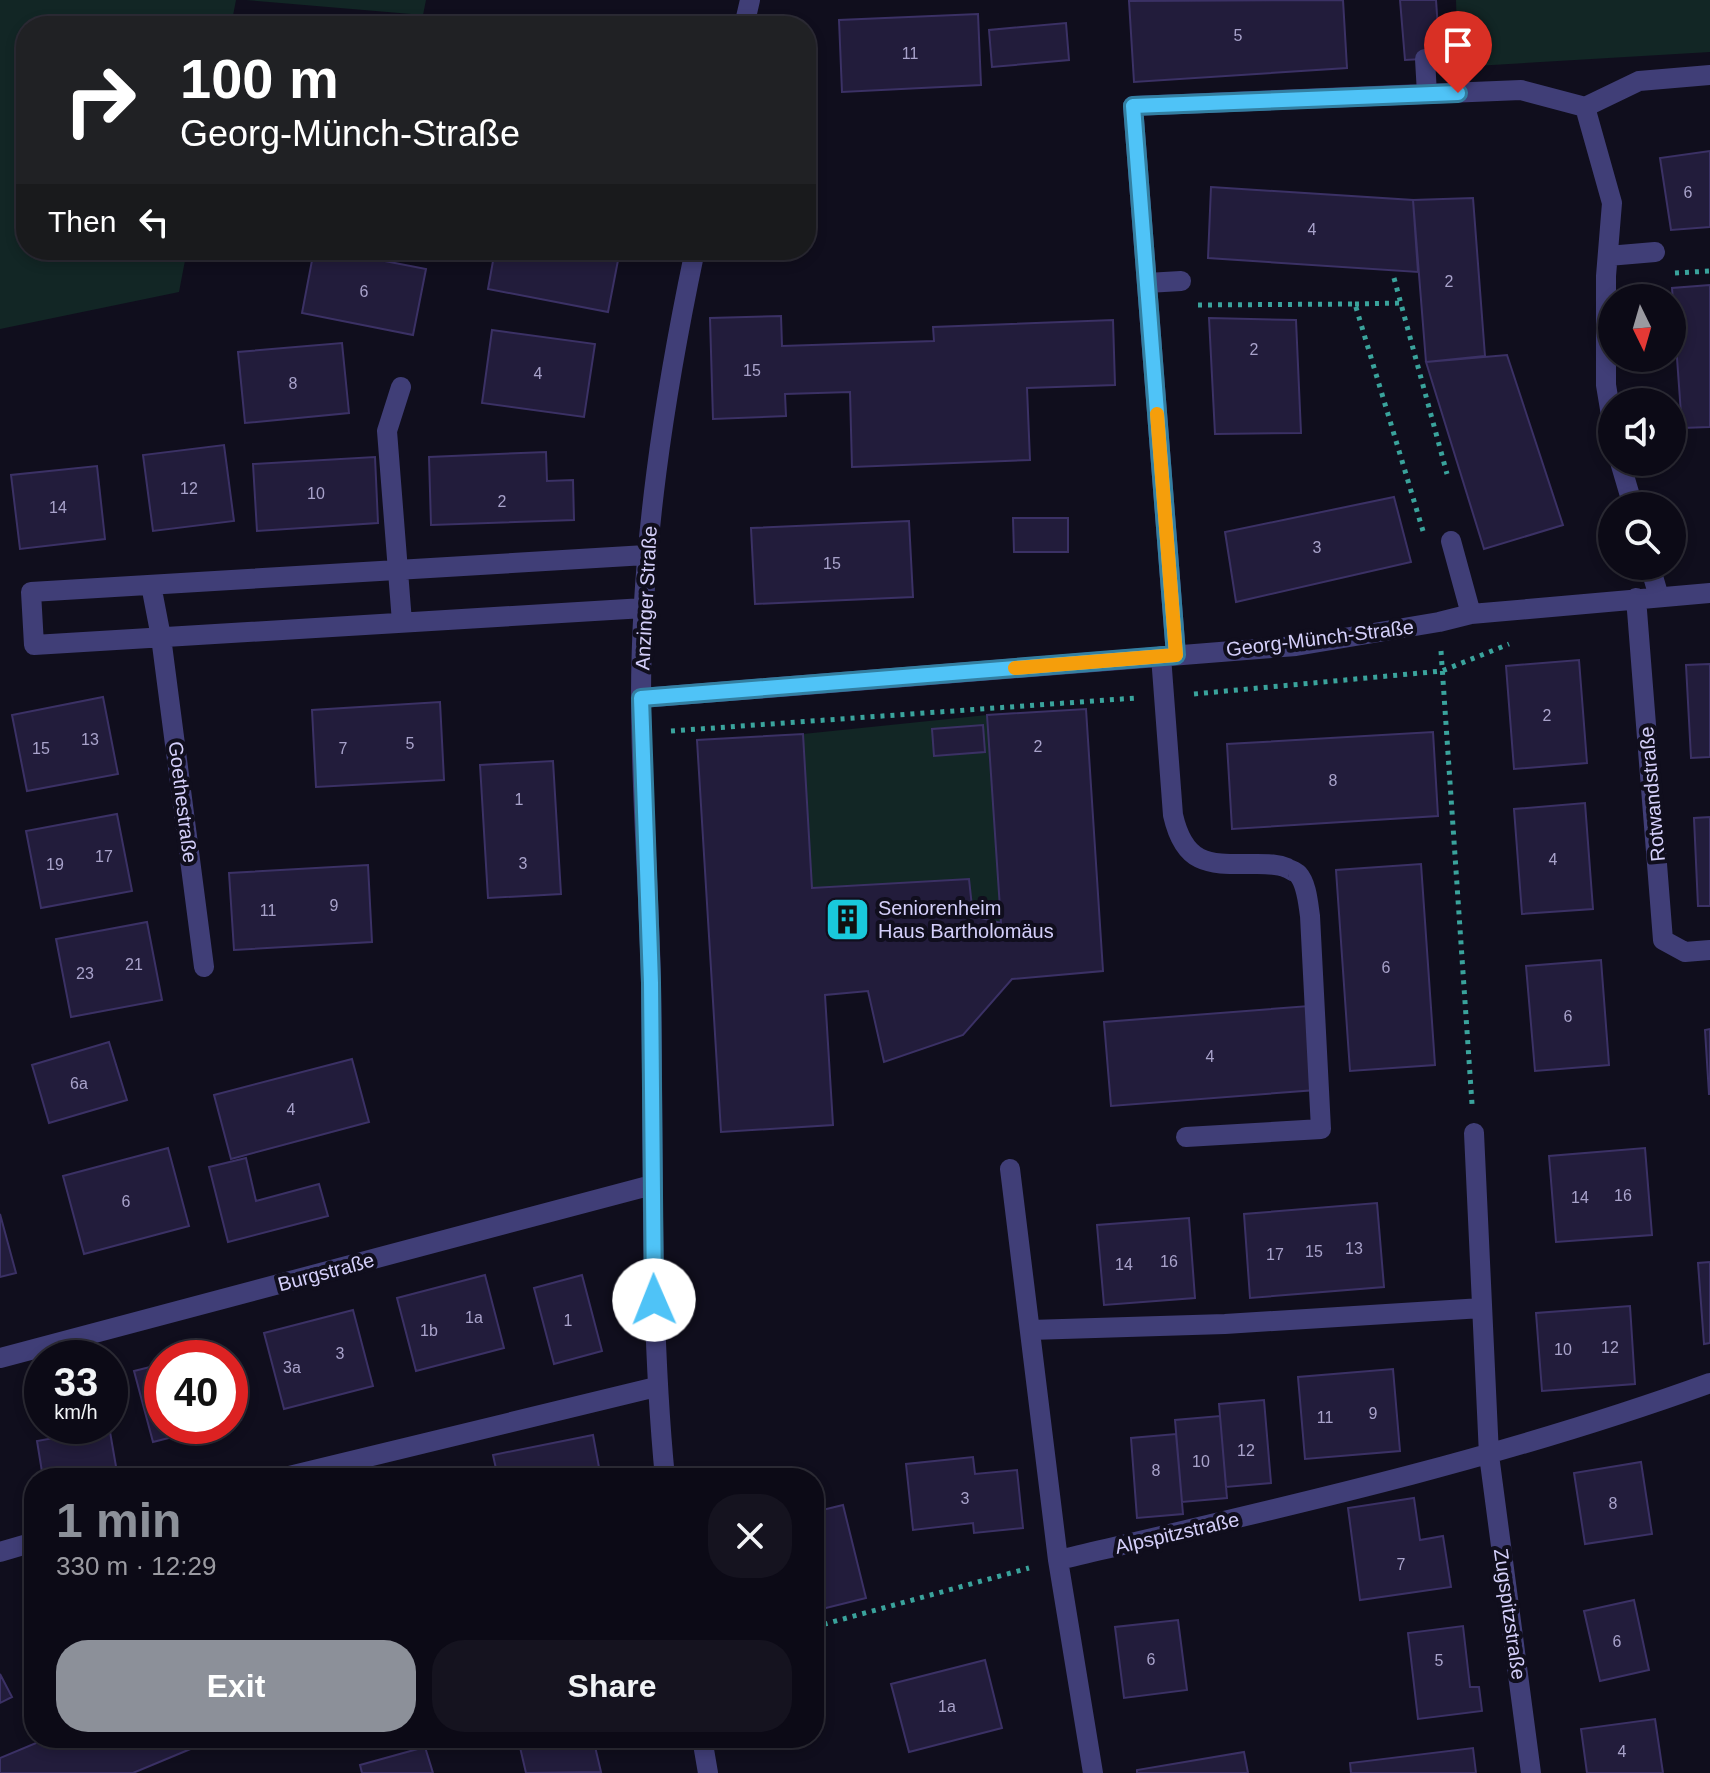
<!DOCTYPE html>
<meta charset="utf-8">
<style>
:root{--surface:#0c0a16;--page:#15131f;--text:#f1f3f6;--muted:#9a9aa1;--line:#2c2b35;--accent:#8c9099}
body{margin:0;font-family:Arial,sans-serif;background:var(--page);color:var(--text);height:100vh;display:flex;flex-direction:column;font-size:30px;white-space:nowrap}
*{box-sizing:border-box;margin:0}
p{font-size:26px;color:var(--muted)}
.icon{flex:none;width:44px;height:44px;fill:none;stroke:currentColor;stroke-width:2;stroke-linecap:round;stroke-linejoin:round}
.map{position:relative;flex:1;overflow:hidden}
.panel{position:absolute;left:24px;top:1468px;width:800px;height:280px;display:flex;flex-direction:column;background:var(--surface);border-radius:32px;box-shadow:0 4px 12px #0003,0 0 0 2px var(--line)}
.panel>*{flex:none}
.top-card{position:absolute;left:16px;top:16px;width:800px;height:244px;border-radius:32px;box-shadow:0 4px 12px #0003,0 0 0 2px var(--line);background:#202124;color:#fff;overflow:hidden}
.needle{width:52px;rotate:175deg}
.tools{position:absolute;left:1598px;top:284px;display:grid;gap:16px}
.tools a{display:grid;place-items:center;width:88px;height:88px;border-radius:50%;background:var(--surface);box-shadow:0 4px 12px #0003,0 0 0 2px var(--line);font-size:40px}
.speed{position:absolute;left:24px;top:1340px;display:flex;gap:16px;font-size:40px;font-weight:700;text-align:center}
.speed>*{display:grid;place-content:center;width:104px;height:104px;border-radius:50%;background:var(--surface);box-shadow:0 4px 12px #0003,0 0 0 2px var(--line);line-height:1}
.speed small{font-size:20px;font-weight:400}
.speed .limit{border:12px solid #d22;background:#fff;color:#111}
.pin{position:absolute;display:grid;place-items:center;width:68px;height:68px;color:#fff;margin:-82px -34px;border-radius:50% 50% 50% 0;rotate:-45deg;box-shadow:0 0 8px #0007}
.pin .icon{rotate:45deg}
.me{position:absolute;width:88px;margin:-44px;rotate:359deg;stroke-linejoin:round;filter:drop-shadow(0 0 6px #0008)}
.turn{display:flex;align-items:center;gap:28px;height:168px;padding:0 32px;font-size:36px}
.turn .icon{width:104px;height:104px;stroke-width:2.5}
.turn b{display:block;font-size:56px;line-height:68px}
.then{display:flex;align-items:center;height:76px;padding:0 32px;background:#0003;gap:16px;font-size:30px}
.round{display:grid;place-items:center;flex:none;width:84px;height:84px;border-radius:32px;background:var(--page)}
.overview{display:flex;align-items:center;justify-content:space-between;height:136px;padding:0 32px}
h1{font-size:48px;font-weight:600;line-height:60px;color:var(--accent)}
.action{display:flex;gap:16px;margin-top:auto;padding:16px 32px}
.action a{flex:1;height:92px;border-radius:32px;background:var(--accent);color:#fff;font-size:32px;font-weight:600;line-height:92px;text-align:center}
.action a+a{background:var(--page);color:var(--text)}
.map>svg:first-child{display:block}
.green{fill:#122625}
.building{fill:#221c3b;stroke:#3b3165;stroke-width:2}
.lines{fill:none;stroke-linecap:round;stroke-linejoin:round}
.path{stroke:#3aa39c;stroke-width:5;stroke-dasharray:4 6;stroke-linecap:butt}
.minor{stroke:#403e77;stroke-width:20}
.route-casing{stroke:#337fa1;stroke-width:20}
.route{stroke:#4fc3f7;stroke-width:14}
.slow{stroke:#f59e0b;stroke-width:14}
.labels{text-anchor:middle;stroke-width:8;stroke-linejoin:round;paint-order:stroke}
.number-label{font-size:16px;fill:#a8a2ca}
.street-label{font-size:20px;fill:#d4cffa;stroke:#100e1d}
.poi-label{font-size:20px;fill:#d4cffa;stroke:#100e1d;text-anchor:start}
</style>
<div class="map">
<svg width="1710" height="1773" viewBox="0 0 1710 1773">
<rect width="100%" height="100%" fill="#100e1d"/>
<path class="green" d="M0,0H236L231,26H26V250H187L179,292L0,329Z
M246,0H426L423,15Z
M1456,0H1710V52L1458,67Z
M987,715L1001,923L973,916L968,879L812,888L803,734Z"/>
<path class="building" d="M1343,0L1347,68L1134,82L1129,1Z
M1400,0H1436L1440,58L1405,60Z
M978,14L981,85L842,92L839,20Z
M1066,23L1069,60L992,67L989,30Z
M1710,151V227L1671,230L1660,158Z
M1211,187L1413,200L1418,272L1208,258Z
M1473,198L1485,356L1426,362L1413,200Z
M314,250H328L426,269L413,335L302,313Z
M495,250H620L608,312L488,289Z
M1710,285V427L1682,428L1672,288Z
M781,316L782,346L934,341L933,327L1113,320L1115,385L1027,388L1030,460L852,467L850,392L785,394L786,416L713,419L710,318Z
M1209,318L1296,320L1301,433L1215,434Z
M492,330L595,344L584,417L482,403Z
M342,343L349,413L245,423L238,352Z
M1507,355L1563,525L1484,549L1426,362Z
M224,445L234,521L153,531L143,455Z
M546,452L547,481L573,480L574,520L431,525L429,457Z
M375,457L378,523L257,531L253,464Z
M97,466L105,539L20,549L11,475Z
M1394,497L1411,562L1236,602L1225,532Z
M1013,518H1068V552H1014Z
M909,521L913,597L755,604L751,528Z
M1579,660L1587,763L1514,769L1506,666Z
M1710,664V757L1691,758L1686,665Z
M103,697L118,774L27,791L12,715Z
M440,702L444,780L316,787L312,710Z
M1086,709L1103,971L1012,979L963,1035L884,1062L868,991L825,995L833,1125L721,1132L697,740L803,734L812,888L969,879L973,916L1001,923L987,715Z
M983,725L985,752L934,756L932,729Z
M1433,732L1438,816L1232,829L1227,744Z
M553,761L561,894L488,898L480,765Z
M1585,803L1593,909L1522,914L1514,809Z
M117,814L132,891L41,908L26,831Z
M1710,817V906H1698L1694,818Z
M1421,864L1435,1065L1350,1071L1336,870Z
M368,865L372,942L234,950L229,873Z
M147,922L162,1000L71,1017L56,939Z
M1601,960L1609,1065L1535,1071L1526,966Z
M1309,1006L1316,1090L1111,1106L1104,1022Z
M1710,1029V1094H1709L1705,1030Z
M109,1042L127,1100L49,1123L32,1065Z
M352,1059L369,1122L231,1159L214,1095Z
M168,1148L189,1226L84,1254L63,1176Z
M1645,1148L1652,1235L1556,1242L1549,1156Z
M246,1158L256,1201L319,1184L328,1216L228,1242L209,1167Z
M1377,1203L1384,1287L1250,1298L1244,1214Z
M0,1214L16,1273L0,1277Z
M1189,1218L1195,1298L1104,1305L1097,1225Z
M1710,1262V1343L1704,1344L1698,1263Z
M485,1275L504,1348L416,1371L397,1298Z
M582,1275L602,1351L554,1364L534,1288Z
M1630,1306L1635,1384L1542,1391L1536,1313Z
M353,1310L373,1386L284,1409L264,1333Z
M223,1348L225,1358H183Z
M162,1364V1426H216L153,1442L134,1371Z
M1393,1369L1400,1451L1305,1459L1298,1377Z
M230,1376L241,1420L230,1422Z
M1264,1400L1271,1483L1226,1487L1219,1404Z
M1220,1416L1227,1498L1182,1502L1175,1420Z
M70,1426H109L118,1478H43L37,1441L71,1435Z
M1176,1434L1183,1514L1137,1518L1131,1438Z
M593,1435L601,1478H498L493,1455Z
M973,1457L975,1474L1017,1470L1023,1528L974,1533L973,1523L913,1530L906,1464Z
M1641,1462L1652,1534L1585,1544L1574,1473Z
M1414,1498L1420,1540L1443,1536L1451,1587L1360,1600L1348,1508Z
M843,1505L866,1598L814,1611V1512Z
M1634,1600L1649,1670L1600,1681L1584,1611Z
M1178,1620L1187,1690L1124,1698L1115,1627Z
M1463,1626L1470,1687H1479L1482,1711L1418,1719L1408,1633Z
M985,1660L1002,1728L909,1752L891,1684Z
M0,1674L12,1697L0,1703Z
M1655,1719L1663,1773H1587L1581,1729Z
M48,1738H217L133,1773H0V1758Z
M534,1738H593L601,1772L526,1773L519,1743Z
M425,1747L433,1773H362L360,1765Z
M1473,1748L1476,1773H1351L1350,1763Z
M1244,1752L1248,1773H1137V1770Z"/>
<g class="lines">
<path class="path" d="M1675,273L1710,271
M1394,278L1447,474
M1355,304L1401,303
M1198,305L1355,304L1423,531
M1441,651L1472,1104
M1194,694L1442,671L1509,644
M671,731L1136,698
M814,1627L1029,1568"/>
<path class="minor" d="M744,26L750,0
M1425,59L1427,94
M1585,107L1612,203L1606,276V385L1612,421
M1608,256L1655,252
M1147,283L1181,281
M401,387L387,431L402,622
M1620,462L1633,506
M1451,541L1471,614
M1650,566L1659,597
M151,585L161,637L204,967
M1636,598L1663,940L1685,952L1710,950
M644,608L34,645L31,592L646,555
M1176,655L1133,106L1521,90L1585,107L1639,81L1710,75
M1161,656L1173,815C1185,868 1211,864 1257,864C1268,864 1278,864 1287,868C1288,869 1298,873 1298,874C1307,884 1308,903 1310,916L1321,1129L1186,1137
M641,698L1296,646L1439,622L1471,614L1710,593
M1474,1133L1489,1455L1531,1773
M1010,1169L1058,1560L1093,1773
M1030,1330L1225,1324L1482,1308
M0,1358L652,1185
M281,1478L656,1387
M665,1478C649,1313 654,1148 651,983C649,888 641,793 641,698C641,547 664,397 695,250
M0,1552L34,1542
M1058,1560C1277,1509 1498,1460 1710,1383
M702,1738L708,1773"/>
</g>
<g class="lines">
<defs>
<path id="route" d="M654,1300L651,983L641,698L1176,655L1133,106L1458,93"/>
</defs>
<use href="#route" class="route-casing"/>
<use href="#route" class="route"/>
<path class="slow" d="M1015,668L1176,655L1157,414"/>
</g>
<defs>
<symbol id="building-square" viewBox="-11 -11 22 22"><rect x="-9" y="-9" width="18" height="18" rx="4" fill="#19c9dc" stroke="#100e1d"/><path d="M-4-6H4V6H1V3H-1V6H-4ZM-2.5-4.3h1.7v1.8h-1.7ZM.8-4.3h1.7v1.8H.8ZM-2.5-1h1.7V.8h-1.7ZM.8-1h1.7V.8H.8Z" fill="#111"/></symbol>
</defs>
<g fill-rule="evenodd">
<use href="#building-square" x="822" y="894" width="51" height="51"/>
</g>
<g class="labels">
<g class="number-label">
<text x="1238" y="41">5</text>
<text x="910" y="59">11</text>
<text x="1688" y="198">6</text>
<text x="1312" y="235">4</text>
<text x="1449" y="287">2</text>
<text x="364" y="297">6</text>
<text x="1254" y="355">2</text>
<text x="752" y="376">15</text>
<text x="538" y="379">4</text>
<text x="293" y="389">8</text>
<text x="189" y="494">12</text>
<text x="316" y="499">10</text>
<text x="502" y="507">2</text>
<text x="58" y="513">14</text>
<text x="1317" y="553">3</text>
<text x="832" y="569">15</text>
<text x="1547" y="721">2</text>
<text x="90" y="745">13</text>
<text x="410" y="749">5</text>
<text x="1038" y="752">2</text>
<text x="41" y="754">15</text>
<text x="343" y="754">7</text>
<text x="1333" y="786">8</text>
<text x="519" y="805">1</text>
<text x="104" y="862">17</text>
<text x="1553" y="865">4</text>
<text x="523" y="869">3</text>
<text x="55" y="870">19</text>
<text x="334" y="911">9</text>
<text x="268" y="916">11</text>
<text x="134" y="970">21</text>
<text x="1386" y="973">6</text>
<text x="85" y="979">23</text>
<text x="1568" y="1022">6</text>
<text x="1210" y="1062">4</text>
<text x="79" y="1089">6a</text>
<text x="291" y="1115">4</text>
<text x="1623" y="1201">16</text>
<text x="1580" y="1203">14</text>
<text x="126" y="1207">6</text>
<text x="1354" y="1254">13</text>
<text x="1314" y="1257">15</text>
<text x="1275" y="1260">17</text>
<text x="1169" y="1267">16</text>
<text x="1124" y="1270">14</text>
<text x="474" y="1323">1a</text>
<text x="568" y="1326">1</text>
<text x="429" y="1336">1b</text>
<text x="1610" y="1353">12</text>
<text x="1563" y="1355">10</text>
<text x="340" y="1359">3</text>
<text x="292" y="1373">3a</text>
<text x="1373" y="1419">9</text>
<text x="1325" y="1423">11</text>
<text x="1246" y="1456">12</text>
<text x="1201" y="1467">10</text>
<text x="1156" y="1476">8</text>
<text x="965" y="1504">3</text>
<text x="1613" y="1509">8</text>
<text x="1401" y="1570">7</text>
<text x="1617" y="1647">6</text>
<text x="1151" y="1665">6</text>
<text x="1439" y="1666">5</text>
<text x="947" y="1712">1a</text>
<text x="1622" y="1757">4</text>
</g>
<g class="street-label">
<text transform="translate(646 598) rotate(-87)" y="7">Anzinger Straße</text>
<text transform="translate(1320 638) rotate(-7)" y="7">Georg-Münch-Straße</text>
<text transform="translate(1652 794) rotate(-95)" y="7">Rotwandstraße</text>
<text transform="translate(183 802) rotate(83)" y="7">Goethestraße</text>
<text transform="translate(326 1272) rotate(-15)" y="7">Burgstraße</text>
<text transform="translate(1177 1533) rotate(-13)" y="7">Alpspitzstraße</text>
<text transform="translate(1510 1614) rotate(82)" y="7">Zugspitzstraße</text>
</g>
<g class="poi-label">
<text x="878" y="915">Seniorenheim<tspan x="878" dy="23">Haus Bartholomäus</tspan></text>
</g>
</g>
</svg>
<div class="tools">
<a><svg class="needle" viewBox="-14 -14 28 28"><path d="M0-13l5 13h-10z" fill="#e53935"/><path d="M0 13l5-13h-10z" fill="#9a9aa1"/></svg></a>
<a><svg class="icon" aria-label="sound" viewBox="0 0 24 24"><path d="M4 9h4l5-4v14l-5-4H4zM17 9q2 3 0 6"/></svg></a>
<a><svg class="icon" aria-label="search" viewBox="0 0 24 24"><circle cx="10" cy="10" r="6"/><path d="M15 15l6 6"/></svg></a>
</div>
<div class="speed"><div>33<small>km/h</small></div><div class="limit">40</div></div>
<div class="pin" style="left:1458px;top:93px;background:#d93025"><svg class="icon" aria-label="arrive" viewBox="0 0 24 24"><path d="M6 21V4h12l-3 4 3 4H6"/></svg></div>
<svg class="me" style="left:654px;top:1300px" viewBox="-20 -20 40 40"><circle r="19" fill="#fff"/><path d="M0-13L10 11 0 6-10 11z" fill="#4fc3f7"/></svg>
<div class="top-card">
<div class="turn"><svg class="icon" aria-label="right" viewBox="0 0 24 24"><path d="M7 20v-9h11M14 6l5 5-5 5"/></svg><div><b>100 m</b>Georg-Münch-Straße</div></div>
<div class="then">Then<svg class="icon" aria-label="left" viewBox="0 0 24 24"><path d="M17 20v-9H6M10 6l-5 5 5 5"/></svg></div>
</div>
<section class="panel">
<div class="overview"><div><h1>1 min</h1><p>330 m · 12:29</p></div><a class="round"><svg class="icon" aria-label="close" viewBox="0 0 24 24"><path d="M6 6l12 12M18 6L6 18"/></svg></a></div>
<div class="action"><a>Exit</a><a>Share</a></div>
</section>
</div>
